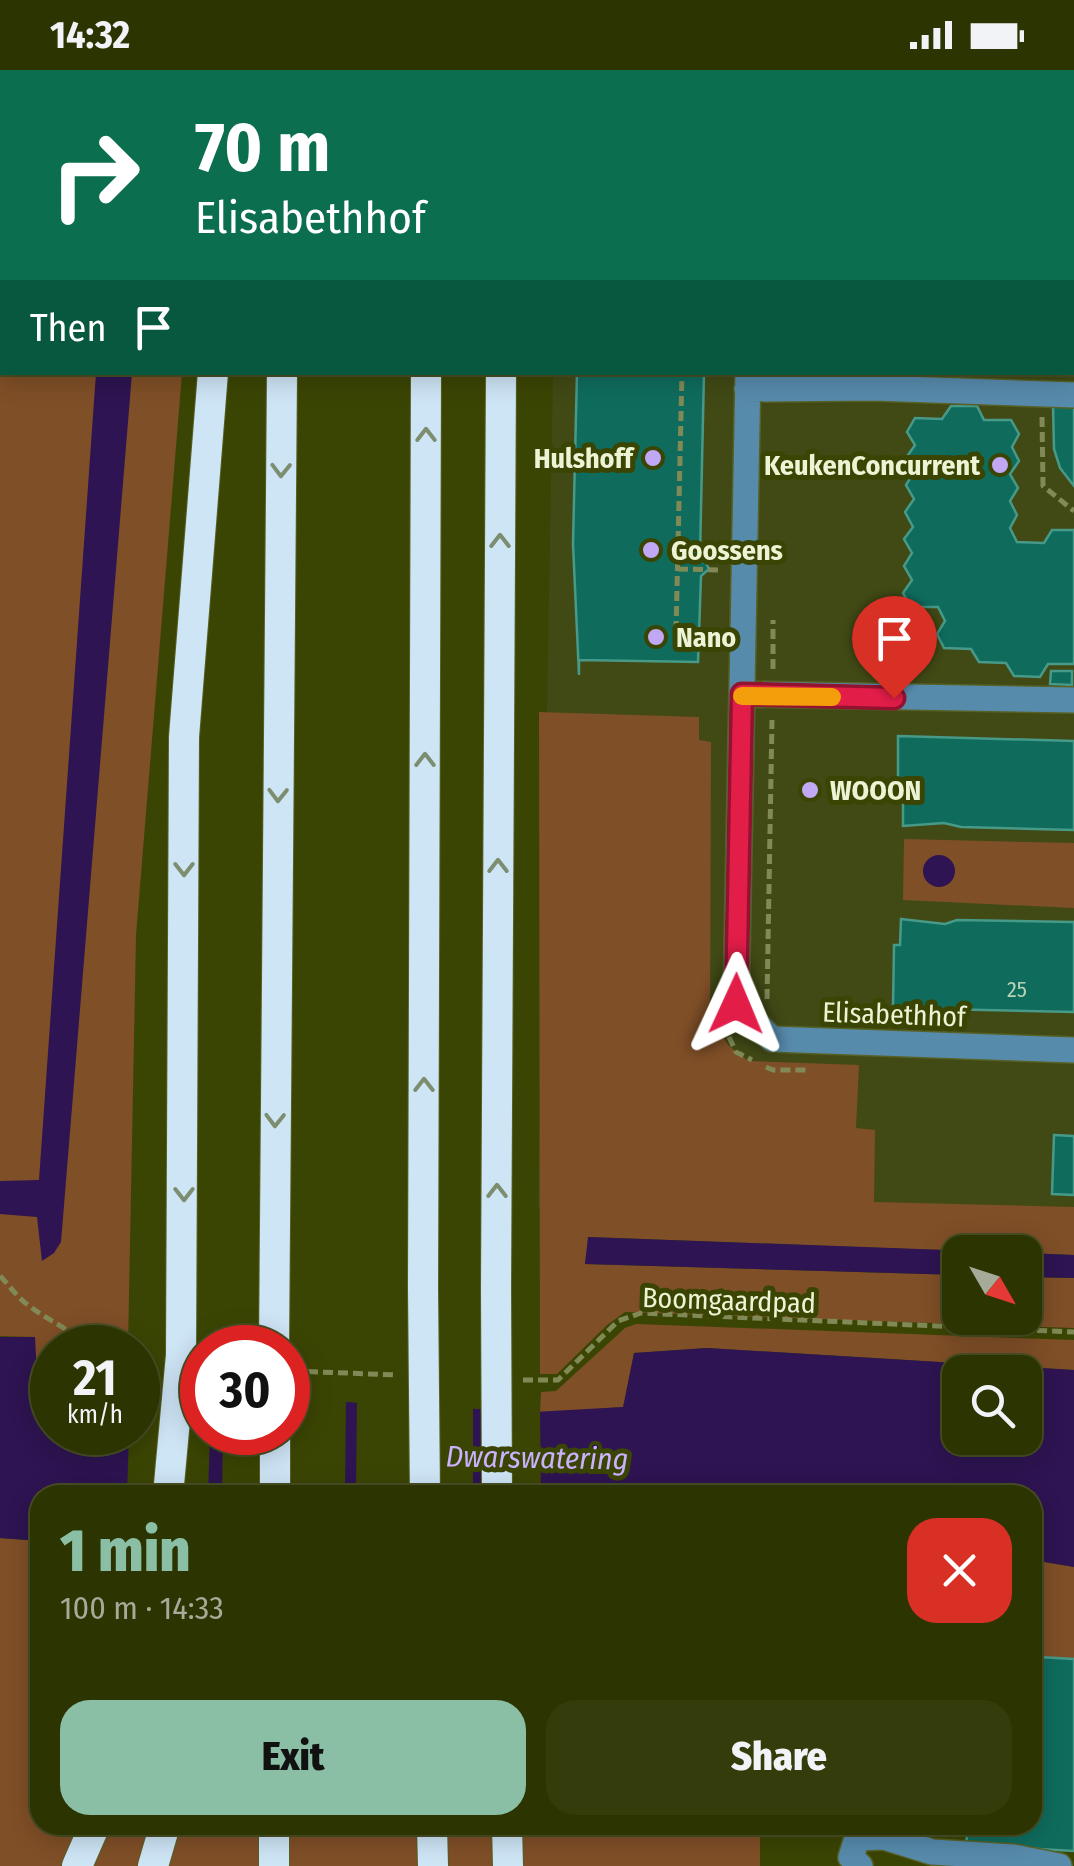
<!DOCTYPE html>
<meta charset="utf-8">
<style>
:root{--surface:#2c3402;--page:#343c0c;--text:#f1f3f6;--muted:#a6aa99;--line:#484f24;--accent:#8abfa5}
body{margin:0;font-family:"Fira Sans Condensed",sans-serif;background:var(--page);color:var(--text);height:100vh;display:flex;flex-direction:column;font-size:38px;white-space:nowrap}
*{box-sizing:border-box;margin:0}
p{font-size:32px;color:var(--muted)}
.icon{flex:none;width:55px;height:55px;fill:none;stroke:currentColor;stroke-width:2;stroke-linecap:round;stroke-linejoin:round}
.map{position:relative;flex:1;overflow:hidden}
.details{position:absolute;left:30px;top:1415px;width:1012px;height:350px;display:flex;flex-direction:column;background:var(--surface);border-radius:30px;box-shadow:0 5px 25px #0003,0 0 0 2px var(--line)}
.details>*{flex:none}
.hud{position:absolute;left:0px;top:0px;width:1075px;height:305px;box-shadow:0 5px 25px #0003,0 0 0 2px var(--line);background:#0b6e4f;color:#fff;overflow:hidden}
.needle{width:65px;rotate:129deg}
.buttons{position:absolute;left:942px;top:1165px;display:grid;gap:20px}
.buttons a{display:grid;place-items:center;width:100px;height:100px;border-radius:20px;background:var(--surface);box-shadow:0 5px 25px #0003,0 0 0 2px var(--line);font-size:50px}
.speed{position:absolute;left:30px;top:1255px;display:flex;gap:20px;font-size:50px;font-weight:700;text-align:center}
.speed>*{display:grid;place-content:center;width:130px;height:130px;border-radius:50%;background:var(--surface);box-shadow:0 5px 25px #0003,0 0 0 2px var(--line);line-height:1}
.speed small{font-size:25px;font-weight:400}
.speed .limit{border:15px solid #d22;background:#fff;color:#111}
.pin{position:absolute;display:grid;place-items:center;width:85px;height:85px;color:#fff;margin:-102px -42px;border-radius:50% 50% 50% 0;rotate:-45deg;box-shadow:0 0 10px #0007}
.pin .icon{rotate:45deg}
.me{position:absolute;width:110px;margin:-55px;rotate:1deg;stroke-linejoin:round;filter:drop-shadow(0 0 8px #0008)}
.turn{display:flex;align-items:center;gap:35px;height:210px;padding:0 30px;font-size:45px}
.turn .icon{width:130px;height:130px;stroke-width:2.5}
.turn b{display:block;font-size:70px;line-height:85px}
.then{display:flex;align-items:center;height:95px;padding:0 30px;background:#0003;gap:20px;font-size:38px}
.round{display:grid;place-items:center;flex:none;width:105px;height:105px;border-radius:30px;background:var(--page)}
.summary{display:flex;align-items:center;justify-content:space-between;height:170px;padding:0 30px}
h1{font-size:60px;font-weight:800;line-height:75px;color:var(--accent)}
.action{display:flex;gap:20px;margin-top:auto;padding:20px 30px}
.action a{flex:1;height:115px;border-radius:30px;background:var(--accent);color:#111;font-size:40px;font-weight:800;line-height:115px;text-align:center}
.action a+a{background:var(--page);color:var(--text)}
.status{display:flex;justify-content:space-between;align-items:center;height:70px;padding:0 50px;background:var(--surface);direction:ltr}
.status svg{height:28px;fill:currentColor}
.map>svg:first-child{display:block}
.built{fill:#414a15}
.green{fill:#7f4f27}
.water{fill:#2e1452;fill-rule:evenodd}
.pier{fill:#3b4503}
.building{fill:#0f6c5d;stroke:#479988;stroke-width:2.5}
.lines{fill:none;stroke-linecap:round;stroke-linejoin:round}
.minor-casing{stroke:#576125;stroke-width:28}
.highway-casing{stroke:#576125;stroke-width:32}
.path{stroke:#818a56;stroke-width:5;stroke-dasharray:10 5;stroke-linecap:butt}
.minor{stroke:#578bac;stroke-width:25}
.highway{stroke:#cee5f6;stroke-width:30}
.highway-bridge-casing{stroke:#576125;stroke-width:32;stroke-linecap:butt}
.highway-bridge{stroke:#cee5f6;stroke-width:30}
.oneway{stroke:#7d8d70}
.route-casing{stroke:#92132f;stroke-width:25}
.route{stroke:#e11d48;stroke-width:18}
.slow{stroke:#f59e0b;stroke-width:18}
.poi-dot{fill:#c0a8f4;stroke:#3b4503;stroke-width:4}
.labels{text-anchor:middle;stroke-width:10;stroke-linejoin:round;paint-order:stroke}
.number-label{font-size:22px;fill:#b6d2b7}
.poi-label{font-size:28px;font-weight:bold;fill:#edf4d5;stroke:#3b4503;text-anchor:start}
.street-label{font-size:28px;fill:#edf4d5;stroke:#3b4503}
.water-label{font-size:30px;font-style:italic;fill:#cab2ff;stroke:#3b4503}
</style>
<div class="status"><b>14:32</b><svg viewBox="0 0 49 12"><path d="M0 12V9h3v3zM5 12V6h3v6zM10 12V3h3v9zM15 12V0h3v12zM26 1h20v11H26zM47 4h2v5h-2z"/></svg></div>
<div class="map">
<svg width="1074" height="1796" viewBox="0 0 1074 1796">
<rect width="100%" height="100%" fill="#3b4503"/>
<path class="built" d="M559,0H1074V1176L538,1138L553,303L1072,302V2Z"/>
<path class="green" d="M0,0H207L2,2V302L182,303L136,865L128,1277L52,1278V1311L37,1306L34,1267L0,1266Z
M539,642L699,647V670L711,672L710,947L728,975L748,991L859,995L856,1058L875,1060L874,1132L1074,1137V1185L589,1167L585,1194L960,1205V1248H1025V1207L1074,1208V1258L625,1242L607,1255L557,1304H540Z
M904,769L1074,773V838L903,830Z
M636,1254L1074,1270V1300L707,1278L634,1283L624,1337L540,1343L541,1322L556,1321L625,1258Z
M0,1468L40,1471V1755H760V1796H0Z
M1032,1490L1074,1497V1589L1039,1587V1576H1033Z"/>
<path class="water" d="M96,303H132L61,1172L54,1183L42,1191L37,1147L0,1144V1111L39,1110Z
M923 801a16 16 0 1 1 32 0a16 16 0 1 1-32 0Z
M588,1167L1001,1182H960V1205L585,1194Z
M1025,1183L1074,1185V1208L1025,1207Z
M0,1267H35L37,1305L52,1311V1362H288V1329L534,1342L623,1337L634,1283L707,1278L1074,1300V1497L1033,1490L1032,1425H40V1471L0,1468ZM960,1302H1025V1368H960Z"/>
<path class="pier" d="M138,1317L202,1320V1362L210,1363L208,1425H127L129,1363L138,1362Z
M288,1324L346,1327L345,1425H222L223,1363L288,1362Z
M357,1328L473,1334V1425H356Z
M482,1334L540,1337L541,1425H482Z"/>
<path class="building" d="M576,0H712L576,2Z
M951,0H1074V84L1072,2Z
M577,302H704L700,485L701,491L706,493L709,499L701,506L698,592L579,590V605L573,474Z
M1053,335H1074V416L1060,398L1054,379Z
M951,336H977L984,350H1011L1019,364L1012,377L1019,391L1010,404L1018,418L1010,431L1017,445L1010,458L1017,472L1044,473L1052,460H1074V594H1048L1040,607L1014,606L1006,593L979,592L971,579L944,578L937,564L945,551L938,537H911L903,523L912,510L904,496L912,483L904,469L913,457L905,442L914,429L906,415L914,402L906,388L915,375L907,362L915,348L942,349Z
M1051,601H1072V615L1050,614Z
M898,666L1074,671V760L961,757L944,753L903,756V730H898Z
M901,849L945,854L957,850L1074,852V942L893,938L894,875H900Z
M1054,1065L1074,1066V1125L1052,1124Z
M1032,1576H1040L1039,1587L1074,1589V1781L966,1775L968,1755H1032Z"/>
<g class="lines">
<defs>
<path id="minor" d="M756,2V0
M1072,256H1074
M748,302L736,934L772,969L1074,980
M747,319L873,318L1074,325
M742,624L1074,630
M860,1796L851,1787L857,1768L884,1767L932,1782L1013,1787L1059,1796"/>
<path id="highway" d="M240,2V0
M285,2V0
M433,2V0
M503,2V0
M423,1218L426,302
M496,1219L501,302
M274,1278L282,302
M181,1285L184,667L213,302
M275,1362V1425
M432,1755L433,1796
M507,1755L508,1796
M77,1796L95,1755
M153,1796L165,1755
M274,1796V1755"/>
</defs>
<use href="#minor" class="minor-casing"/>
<use href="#highway" class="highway-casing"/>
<path class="path" d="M689,2V0
M786,2L787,0
M1072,153L1074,151
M1042,347L1043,416L1074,441
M678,499L720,500
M676,561L682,302
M773,599V550
M767,929L772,650
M729,967L736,982L752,990
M766,997L773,1000H809
M0,1206C10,1216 17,1227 28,1235C48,1251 72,1259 87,1278
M138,1296L150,1297
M293,1301L397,1305
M523,1310H558L618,1251L641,1243L1074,1262"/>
<use href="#minor" class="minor"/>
<use href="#highway" class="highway"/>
<defs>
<path id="highway-bridge" d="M423,1218L425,1425
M496,1219L497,1425
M168,1425L181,1285"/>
</defs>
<use href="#highway-bridge" class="highway-bridge-casing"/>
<use href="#highway-bridge" class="highway-bridge"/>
</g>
<defs><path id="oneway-chevron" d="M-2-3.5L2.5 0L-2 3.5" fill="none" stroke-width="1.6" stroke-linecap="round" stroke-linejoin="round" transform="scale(2.5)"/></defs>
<g class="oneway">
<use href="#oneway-chevron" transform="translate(426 365) rotate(-90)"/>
<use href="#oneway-chevron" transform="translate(281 400) rotate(91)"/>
<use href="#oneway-chevron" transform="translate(500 471) rotate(-90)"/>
<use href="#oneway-chevron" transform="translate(425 690) rotate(-90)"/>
<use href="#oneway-chevron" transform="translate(278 725) rotate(91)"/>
<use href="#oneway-chevron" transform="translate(498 796) rotate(-90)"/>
<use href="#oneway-chevron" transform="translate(184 799) rotate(90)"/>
<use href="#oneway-chevron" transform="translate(424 1015) rotate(-90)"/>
<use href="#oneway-chevron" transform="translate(275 1050) rotate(91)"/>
<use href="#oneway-chevron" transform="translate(497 1121) rotate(-90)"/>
<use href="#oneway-chevron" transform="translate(184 1124) rotate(90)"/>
</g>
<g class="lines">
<defs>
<path id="route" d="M736,934L742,624L894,628"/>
</defs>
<use href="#route" class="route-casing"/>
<use href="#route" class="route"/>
<path class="slow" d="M742,626L832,627"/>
</g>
<g class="poi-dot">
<circle cx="653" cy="388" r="10"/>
<circle cx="1000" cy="395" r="10"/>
<circle cx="651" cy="480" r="10"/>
<circle cx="656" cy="567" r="10"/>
<circle cx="810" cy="720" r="10"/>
</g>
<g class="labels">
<g class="number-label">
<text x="1017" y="927">25</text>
</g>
<g class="poi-label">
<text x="633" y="398" text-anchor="end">Hulshoff</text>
<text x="980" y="405" text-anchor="end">KeukenConcurrent</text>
<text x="671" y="490">Goossens</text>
<text x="676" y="577">Nano</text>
<text x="830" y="730">WOOON</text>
</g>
<g class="street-label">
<text transform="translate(894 944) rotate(2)" y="10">Elisabethhof</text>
<text transform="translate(729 1230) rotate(2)" y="10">Boomgaardpad</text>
</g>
<g class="water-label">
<text transform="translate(537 1388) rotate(1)" y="10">Dwarswatering</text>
</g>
</g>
</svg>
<div class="buttons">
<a><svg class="needle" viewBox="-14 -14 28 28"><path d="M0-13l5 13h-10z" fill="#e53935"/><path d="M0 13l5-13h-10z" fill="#a6aa99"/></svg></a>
<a><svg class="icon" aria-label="search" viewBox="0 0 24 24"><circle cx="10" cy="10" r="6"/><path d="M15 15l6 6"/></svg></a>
</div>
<div class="speed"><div>21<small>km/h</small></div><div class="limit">30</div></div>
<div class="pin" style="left:894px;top:628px;background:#d93025"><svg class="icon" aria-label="arrive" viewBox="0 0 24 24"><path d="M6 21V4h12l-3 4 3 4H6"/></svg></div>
<svg class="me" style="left:736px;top:934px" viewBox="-20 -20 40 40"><path d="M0-17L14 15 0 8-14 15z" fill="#e11d48" stroke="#fff" stroke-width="4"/></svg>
<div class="hud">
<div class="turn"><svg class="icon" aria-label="right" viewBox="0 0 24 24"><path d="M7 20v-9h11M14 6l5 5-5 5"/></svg><div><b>70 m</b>Elisabethhof</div></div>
<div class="then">Then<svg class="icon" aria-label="arrive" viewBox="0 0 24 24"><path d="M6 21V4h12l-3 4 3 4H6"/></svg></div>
</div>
<section class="details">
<div class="summary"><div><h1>1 min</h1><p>100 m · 14:33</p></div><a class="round" style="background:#d93025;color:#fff"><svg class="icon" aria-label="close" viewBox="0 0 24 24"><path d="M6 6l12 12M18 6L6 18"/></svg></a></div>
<div class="action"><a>Exit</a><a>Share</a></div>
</section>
</div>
